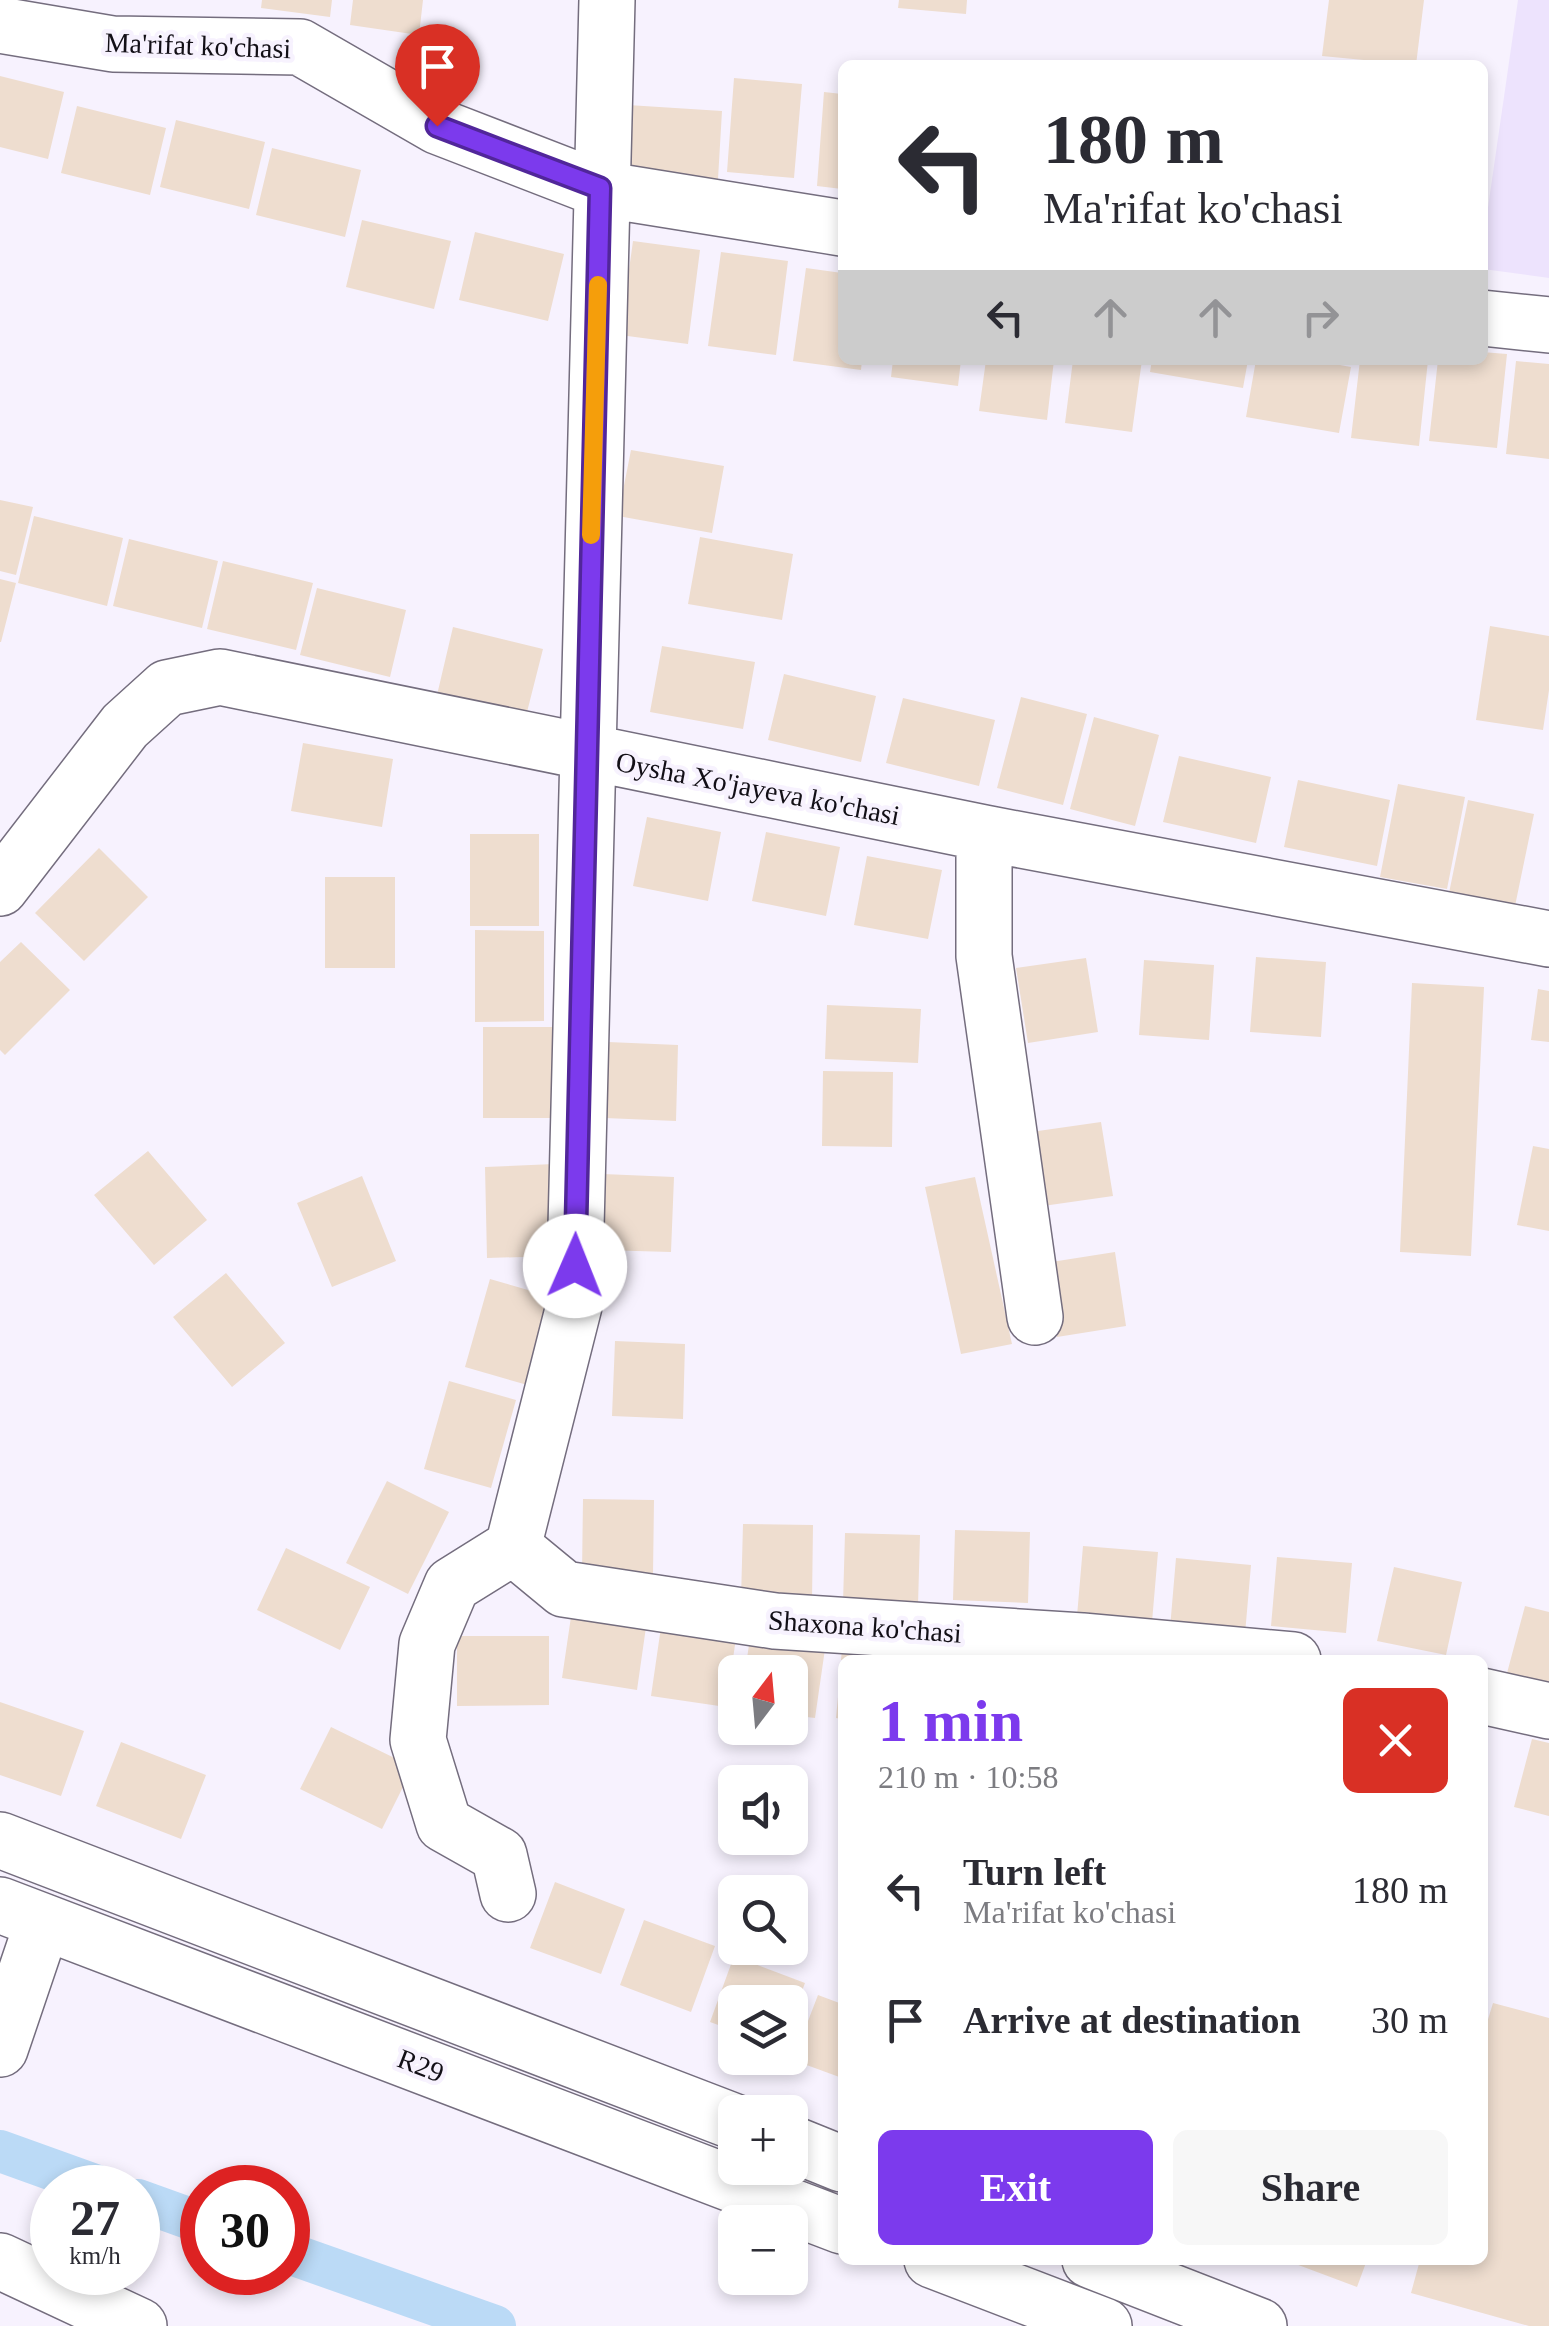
<!DOCTYPE html>
<meta charset="utf-8">
<style>
:root{--surface:#fff;--page:#f7f7f7;--text:#2b2b33;--muted:#7c7c81;--accent:#7c3aed}
body{margin:0;font-family:Georgia,serif;background:var(--page);color:var(--text);height:100vh;display:flex;flex-direction:column;font-size:38px;white-space:nowrap}
*{box-sizing:border-box;margin:0}
p{font-size:32px;color:var(--muted)}
.icon{flex:none;width:55px;height:55px;fill:none;stroke:currentColor;stroke-width:2;stroke-linecap:round;stroke-linejoin:round}
.map{position:relative;flex:1;overflow:hidden}
.panel{position:absolute;left:838px;top:1655px;width:650px;height:610px;display:flex;flex-direction:column;background:var(--surface);border-radius:15px;box-shadow:0 5px 15px #0003}
.panel>*{flex:none}
.hud{position:absolute;left:838px;top:60px;width:650px;height:305px;border-radius:15px;box-shadow:0 5px 15px #0003;background:#fff;color:var(--text);overflow:hidden}
.needle{width:65px;rotate:16deg}
.buttons{position:absolute;left:718px;top:1655px;display:grid;gap:20px}
.buttons a{display:grid;place-items:center;width:90px;height:90px;border-radius:15px;background:var(--surface);box-shadow:0 5px 15px #0003;font-size:50px}
.speed{position:absolute;left:30px;top:2165px;display:flex;gap:20px;font-size:50px;font-weight:700;text-align:center}
.speed>*{display:grid;place-content:center;width:130px;height:130px;border-radius:50%;background:var(--surface);box-shadow:0 5px 15px #0003;line-height:1}
.speed small{font-size:25px;font-weight:400}
.speed .limit{border:15px solid #d22;background:#fff;color:#111}
.pin{position:absolute;display:grid;place-items:center;width:85px;height:85px;color:#fff;margin:-102px -42px;border-radius:50% 50% 50% 0;rotate:-45deg;box-shadow:0 0 10px #0007}
.pin .icon{rotate:45deg}
.me{position:absolute;width:110px;margin:-55px;rotate:1deg;stroke-linejoin:round;filter:drop-shadow(0 0 8px #0008)}
.turn{display:flex;align-items:center;gap:35px;height:210px;padding:0 40px;font-size:45px}
.turn .icon{width:130px;height:130px;stroke-width:2.5}
.turn b{display:block;font-size:70px;line-height:85px}
.lanes{display:flex;align-items:center;height:95px;padding:0 40px;background:#0003;justify-content:center;gap:50px;direction:ltr}
.lanes .off{opacity:.35}
.round{display:grid;place-items:center;flex:none;width:105px;height:105px;border-radius:15px;background:var(--page)}
.headline{display:flex;align-items:center;justify-content:space-between;height:170px;padding:0 40px}
h1{font-size:60px;font-weight:700;line-height:75px;color:var(--accent)}
.primary-button{display:flex;gap:20px;margin-top:auto;padding:20px 40px}
.primary-button a{flex:1;height:115px;border-radius:15px;background:var(--accent);color:#fff;font-size:40px;font-weight:700;line-height:115px;text-align:center}
.primary-button a+a{background:var(--page);color:var(--text)}
ul{padding:0;list-style:none}
li{display:flex;align-items:center;gap:30px;height:130px;padding:0 40px}
li div{flex:1}
li b{display:block;font-size:38px}
li em{font-style:normal}
.map>svg:first-child{display:block}
.built{fill:#ede3fd}
.lines{fill:none;stroke-linecap:round;stroke-linejoin:round}
.canal{stroke:#bbdaf6;stroke-width:42}
.building{fill:#eeddcf}
.minor-casing{stroke:#746d7e;stroke-width:58}
.major-casing{stroke:#746d7e;stroke-width:58}
.minor{stroke:#fff;stroke-width:55}
.major{stroke:#fff;stroke-width:55}
.route-casing{stroke:#51269a;stroke-width:25}
.route{stroke:#7c3aed;stroke-width:18}
.slow{stroke:#f59e0b;stroke-width:18}
.labels{text-anchor:middle;stroke-width:9;stroke-linejoin:round;paint-order:stroke}
.street-label{font-size:28px;fill:#120f16;stroke:#f7f2fe}
</style>
<div class="map">
<svg width="1549" height="2326" viewBox="0 0 1549 2326">
<rect width="100%" height="100%" fill="#f7f2fe"/>
<path class="built" d="M1518,0H1549V278L1483,269V242Z"/>
<g class="lines">
<path class="canal" d="M0,2151L103,2188
M138,2200L202,2223
M288,2253L495,2326"/>
</g>
<path class="building" d="M262,0H332L330,17L261,8Z
M353,0H423L419,35L350,25Z
M899,0H967L966,14L898,8Z
M1329,0H1424L1416,65L1322,56Z
M0,76L64,92L48,159L0,147Z
M734,78L802,84L794,178L727,172Z
M824,92L842,94V189L817,186Z
M628,105L722,111L718,179L624,173Z
M77,106L166,128L150,195L61,173Z
M176,120L265,142L249,209L160,187Z
M272,148L361,170L345,237L256,215Z
M362,220L451,241L434,309L346,287Z
M475,232L564,254L548,321L459,300Z
M633,241L700,250L688,344L620,335Z
M721,252L788,261L776,355L708,346Z
M806,268L842,273V360H862L861,370L793,361Z
M1482,352L1507,354L1497,448L1429,441L1438,360H1482Z
M893,360H961L958,386L891,377Z
M986,360H1054L1047,420L979,411Z
M1073,360H1142L1132,432L1065,423Z
M1152,360H1248L1243,388L1150,372Z
M1256,360H1312L1351,367L1339,433L1246,417Z
M1360,360H1428L1419,446L1351,438Z
M1516,361L1549,364V459L1506,454Z
M631,450L724,466L712,533L618,516Z
M0,500L33,507L16,575L0,571Z
M34,516L123,538L107,606L18,583Z
M700,537L793,554L782,620L688,604Z
M129,539L218,561L202,628L113,606Z
M223,561L313,583L296,650L207,629Z
M0,579L16,583L1,642H0Z
M317,588L406,610L390,677L300,655Z
M1490,626L1549,636V690L1543,730L1476,720Z
M453,627L543,649L526,716L437,695Z
M662,646L755,662L743,729L650,712Z
M784,674L876,696L861,762L768,740Z
M1021,697L1087,714L1063,805L997,788Z
M903,698L995,720L979,786L886,763Z
M1094,717L1159,735L1135,826L1070,809Z
M303,743L393,759L382,827L291,811Z
M1179,756L1271,777L1256,843L1163,822Z
M1298,780L1390,800L1377,866L1284,847Z
M1398,784L1465,797L1447,889L1380,877Z
M1468,800L1534,814L1515,906L1449,893Z
M647,817L721,832L708,901L633,886Z
M766,832L840,847L826,916L752,901Z
M470,834H539V926H470Z
M99,848L148,897L84,961L35,913Z
M867,856L942,870L928,939L854,925Z
M325,877H395V968H325Z
M475,930L544,931V1021L475,1022Z
M21,942L70,990L5,1055L0,1050V962Z
M1256,957L1326,962L1321,1037L1250,1032Z
M1086,958L1098,1032L1028,1043L1016,968Z
M1144,960L1214,965L1209,1040L1139,1035Z
M1412,983L1484,987L1471,1256L1400,1252Z
M1538,989L1549,991V1042L1531,1040Z
M827,1005L921,1009L918,1063L825,1059Z
M483,1027H552V1118H483Z
M608,1042L678,1045L676,1121L605,1118Z
M823,1071L893,1072L892,1147L822,1146Z
M1101,1122L1113,1196L1043,1206L1031,1132Z
M1533,1146L1549,1149V1231L1517,1225Z
M148,1151L207,1220L154,1265L94,1195Z
M554,1164L557,1256L487,1258L485,1167Z
M603,1174L674,1177L671,1252L601,1250Z
M362,1176L396,1261L332,1287L297,1203Z
M975,1177L1012,1344L961,1354L925,1187Z
M1115,1252L1126,1326L1057,1337L1045,1263Z
M226,1273L285,1343L232,1387L173,1317Z
M490,1279L556,1298L531,1386L465,1367Z
M615,1341L685,1344L683,1419L612,1416Z
M449,1381L516,1400L491,1488L424,1469Z
M387,1481L449,1512L408,1594L346,1563Z
M583,1499L654,1500L653,1575L582,1574Z
M743,1524L813,1525L812,1601L741,1599Z
M955,1530L1030,1532L1028,1603L953,1600Z
M845,1533L920,1535L918,1605L843,1603Z
M1083,1546L1158,1552L1152,1622L1077,1616Z
M286,1548L370,1587L340,1650L257,1610Z
M1277,1557L1352,1563L1346,1633L1271,1626Z
M1176,1558L1251,1565L1245,1634L1170,1628Z
M1394,1567L1462,1582L1446,1655L1377,1641Z
M1525,1606L1549,1612V1685L1507,1673Z
M572,1610L647,1620L637,1690L562,1678Z
M661,1627L736,1638L726,1707L651,1696Z
M457,1636H549V1705L457,1706Z
M750,1638L825,1649L815,1718L790,1715V1672H745Z
M842,1648L917,1655V1660H841Z
M840,1676H842V1719L836,1718Z
M0,1702L84,1731L61,1796L0,1775Z
M331,1727L413,1767L382,1829L300,1789Z
M1532,1739L1549,1743V1816L1514,1807Z
M121,1742L206,1775L181,1839L96,1806Z
M555,1882L625,1909L601,1974L530,1948Z
M644,1920L715,1946L691,2012L620,1985Z
M734,1956L805,1983L790,2023V2002H735V2031L710,2022Z
M818,1995L842,2004V2078L793,2060Z
M1493,2003L1549,2018V2326H1529L1411,2293L1420,2260H1482V2039Z
M1285,2260H1367L1357,2287Z"/>
<g class="lines">
<defs>
<path id="minor" d="M0,25L113,44L300,47L437,126L600,189L842,228
M1482,318L1549,325
M984,833V956L1035,1317
M0,888L125,726L167,688L220,677L984,833L1549,939
M513,1547L574,1306L607,0
M513,1547L564,1589L775,1621L1082,1641L1293,1660
M1482,1696L1549,1711
M508,1894L499,1855L444,1824L418,1740L427,1644L452,1585L513,1547
M0,2049L43,1922
M0,2261L139,2326"/>
<path id="major" d="M0,1840L735,2122
M0,1905L842,2226
M790,2143L842,2164
M932,2260L1104,2326
M1090,2260L1259,2326"/>
</defs>
<use href="#minor" class="minor-casing"/>
<use href="#major" class="major-casing"/>
<use href="#minor" class="minor"/>
<use href="#major" class="major"/>
</g>
<g class="lines">
<defs>
<path id="route" d="M437,126L600,188L575,1266"/>
</defs>
<use href="#route" class="route-casing"/>
<use href="#route" class="route"/>
<path class="slow" d="M591,535L598,285"/>
</g>
<g class="labels">
<g class="street-label">
<text transform="translate(198 45) rotate(2)" y="10">Ma'rifat ko'chasi</text>
<text transform="translate(758 788) rotate(11)" y="10">Oysha Xo'jayeva ko'chasi</text>
<text transform="translate(865 1626) rotate(4)" y="10">Shaxona ko'chasi</text>
<text transform="translate(421 2065) rotate(21)" y="10">R29</text>
</g>
</g>
</svg>
<div class="buttons">
<a><svg class="needle" viewBox="-14 -14 28 28"><path d="M0-13l5 13h-10z" fill="#e53935"/><path d="M0 13l5-13h-10z" fill="#7c7c81"/></svg></a>
<a><svg class="icon" aria-label="sound" viewBox="0 0 24 24"><path d="M4 9h4l5-4v14l-5-4H4zM17 9q2 3 0 6"/></svg></a>
<a><svg class="icon" aria-label="search" viewBox="0 0 24 24"><circle cx="10" cy="10" r="6"/><path d="M15 15l6 6"/></svg></a>
<a><svg class="icon" aria-label="layers" viewBox="0 0 24 24"><path d="M12 4l9 5-9 5-9-5zM3 14l9 5 9-5"/></svg></a>
<a>+</a>
<a>−</a>
</div>
<div class="speed"><div>27<small>km/h</small></div><div class="limit">30</div></div>
<div class="pin" style="left:437px;top:126px;background:#d93025"><svg class="icon" aria-label="arrive" viewBox="0 0 24 24"><path d="M6 21V4h12l-3 4 3 4H6"/></svg></div>
<svg class="me" style="left:575px;top:1266px" viewBox="-20 -20 40 40"><circle r="19" fill="#fff"/><path d="M0-13L10 11 0 6-10 11z" fill="#7c3aed"/></svg>
<div class="hud">
<div class="turn"><svg class="icon" aria-label="left" viewBox="0 0 24 24"><path d="M17 20v-9H6M10 6l-5 5 5 5"/></svg><div><b>180 m</b>Ma'rifat ko'chasi</div></div>
<div class="lanes"><svg class="icon" aria-label="left" viewBox="0 0 24 24"><path d="M17 20v-9H6M10 6l-5 5 5 5"/></svg><svg class="icon off" aria-label="ahead" viewBox="0 0 24 24"><path d="M12 20V5M6 11l6-6 6 6"/></svg><svg class="icon off" aria-label="ahead" viewBox="0 0 24 24"><path d="M12 20V5M6 11l6-6 6 6"/></svg><svg class="icon off" aria-label="right" viewBox="0 0 24 24"><path d="M7 20v-9h11M14 6l5 5-5 5"/></svg></div>
</div>
<section class="panel">
<div class="headline"><div><h1>1 min</h1><p>210 m · 10:58</p></div><a class="round" style="background:#d93025;color:#fff"><svg class="icon" aria-label="close" viewBox="0 0 24 24"><path d="M6 6l12 12M18 6L6 18"/></svg></a></div>
<ul>
<li><svg class="icon" aria-label="left" viewBox="0 0 24 24"><path d="M17 20v-9H6M10 6l-5 5 5 5"/></svg><div><b>Turn left</b><p>Ma'rifat ko'chasi</p></div><em>180 m</em></li>
<li><svg class="icon" aria-label="arrive" viewBox="0 0 24 24"><path d="M6 21V4h12l-3 4 3 4H6"/></svg><div><b>Arrive at destination</b></div><em>30 m</em></li>
</ul>
<div class="primary-button"><a>Exit</a><a>Share</a></div>
</section>
</div>
